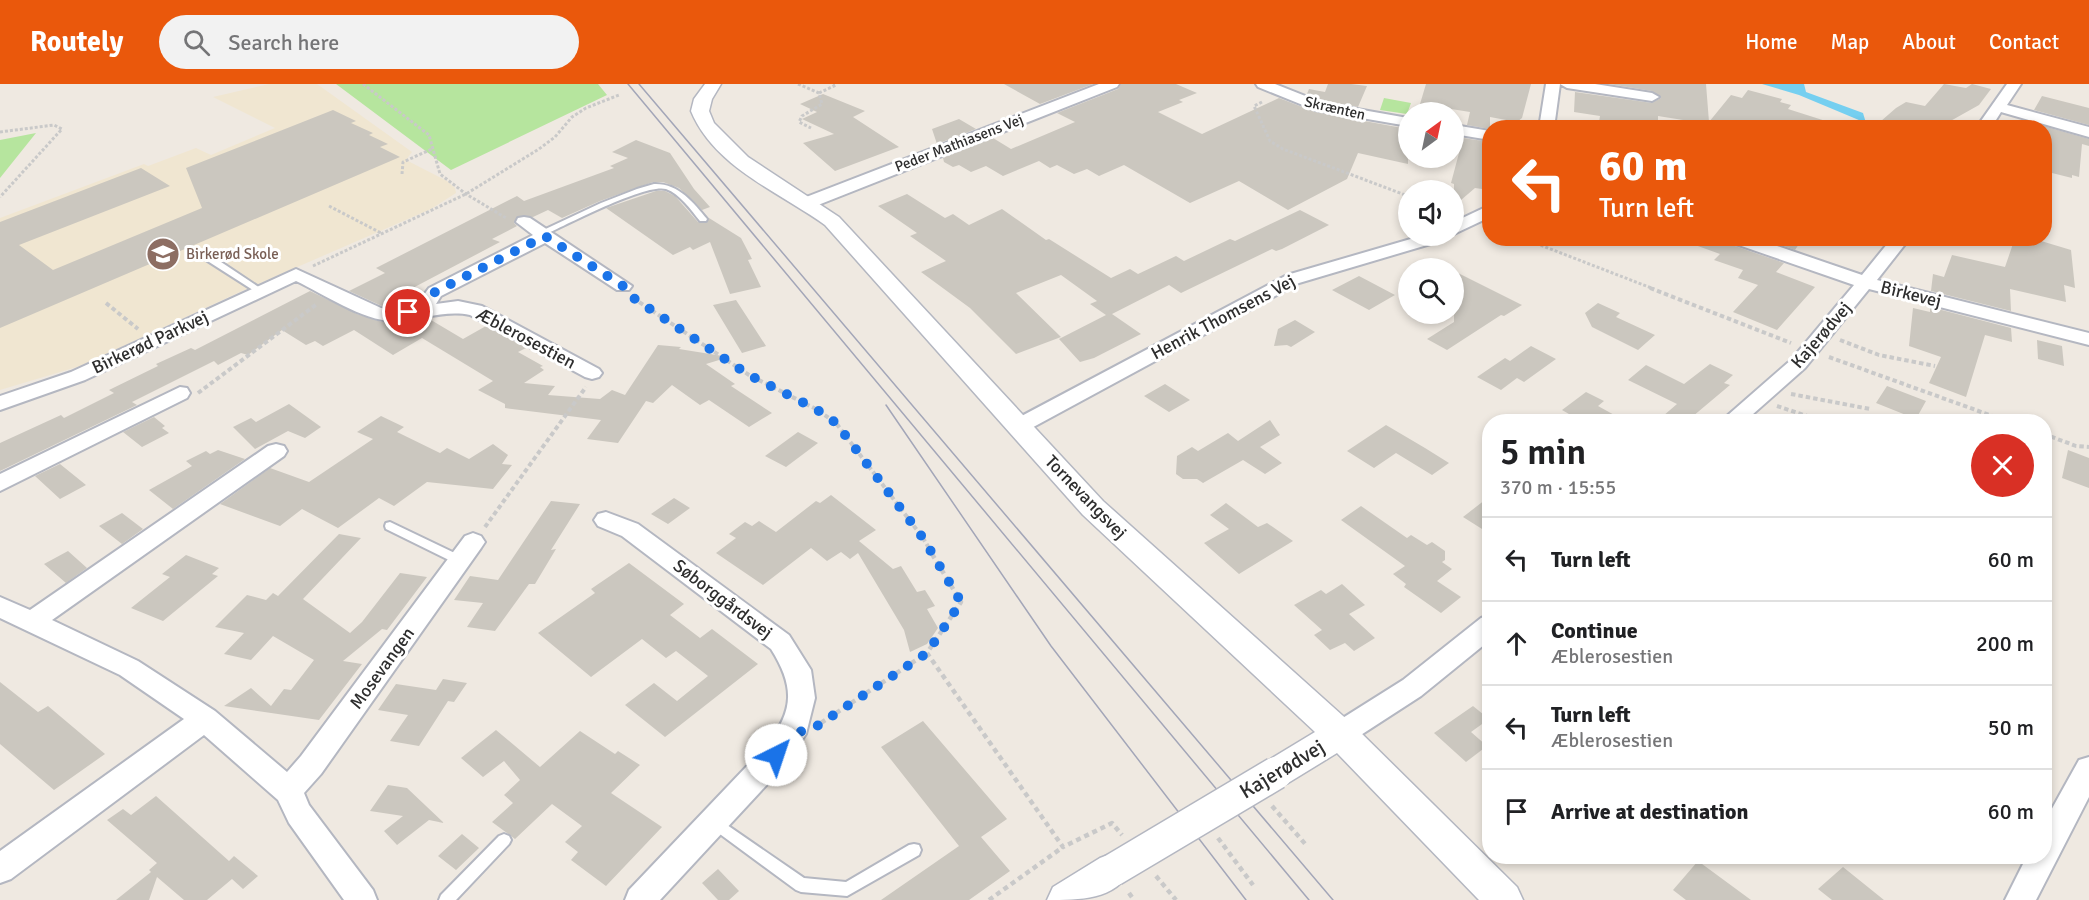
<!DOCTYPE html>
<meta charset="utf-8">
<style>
:root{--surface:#fff;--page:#f2f2f2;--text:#202124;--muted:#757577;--line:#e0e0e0;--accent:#ea580c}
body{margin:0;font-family:Signika,sans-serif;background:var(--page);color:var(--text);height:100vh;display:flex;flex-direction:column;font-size:22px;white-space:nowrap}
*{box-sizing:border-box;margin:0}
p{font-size:20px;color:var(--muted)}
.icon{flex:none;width:33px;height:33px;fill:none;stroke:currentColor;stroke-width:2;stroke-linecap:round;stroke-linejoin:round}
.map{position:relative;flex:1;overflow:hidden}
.sheet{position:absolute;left:1482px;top:330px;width:570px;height:450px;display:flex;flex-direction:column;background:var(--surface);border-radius:24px;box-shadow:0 3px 9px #0003}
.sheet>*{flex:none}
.top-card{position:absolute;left:1482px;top:36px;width:570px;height:126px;border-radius:24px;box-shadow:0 3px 9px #0003;background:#ea580c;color:#fff;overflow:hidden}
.needle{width:39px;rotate:33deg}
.tools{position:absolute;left:1398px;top:18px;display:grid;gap:12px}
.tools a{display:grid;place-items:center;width:66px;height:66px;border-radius:50%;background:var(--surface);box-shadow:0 3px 9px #0003;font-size:30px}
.pin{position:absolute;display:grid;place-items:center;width:51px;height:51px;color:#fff;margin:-26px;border:3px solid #fff;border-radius:50%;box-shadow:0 2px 6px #0007}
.me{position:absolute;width:66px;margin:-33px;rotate:41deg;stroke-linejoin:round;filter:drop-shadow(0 0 4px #0008)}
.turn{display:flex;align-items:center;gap:21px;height:126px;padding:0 18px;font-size:27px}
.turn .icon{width:78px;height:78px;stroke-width:2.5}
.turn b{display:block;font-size:42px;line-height:51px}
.round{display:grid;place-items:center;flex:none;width:63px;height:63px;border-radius:32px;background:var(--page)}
.headline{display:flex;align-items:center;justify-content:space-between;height:102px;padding:0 18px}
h1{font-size:36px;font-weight:600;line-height:45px}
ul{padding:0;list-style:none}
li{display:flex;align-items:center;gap:18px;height:84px;padding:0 18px;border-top:2px solid var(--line)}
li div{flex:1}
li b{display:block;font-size:22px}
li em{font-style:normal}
header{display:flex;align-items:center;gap:36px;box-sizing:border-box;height:84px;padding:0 30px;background:var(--accent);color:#fff}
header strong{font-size:28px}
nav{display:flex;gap:33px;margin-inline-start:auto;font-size:21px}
.search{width:420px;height:54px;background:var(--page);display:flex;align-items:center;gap:15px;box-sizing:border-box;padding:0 21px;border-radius:33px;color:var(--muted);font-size:22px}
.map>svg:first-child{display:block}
.education{fill:#f0e6d1}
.green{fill:#b6e59e}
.water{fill:#75cff0}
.building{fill:#cbc7bf}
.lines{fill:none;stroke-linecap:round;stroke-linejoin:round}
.service-casing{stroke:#b4b7c1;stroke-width:4}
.minor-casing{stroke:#b4b7c1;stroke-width:4}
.tertiary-casing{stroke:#b4b7c1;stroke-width:3}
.path-far2{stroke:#c9c9c9;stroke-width:3;stroke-dasharray:3 2;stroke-linecap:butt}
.path-far1{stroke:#c9c9c9;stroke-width:4;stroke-dasharray:4.5 3;stroke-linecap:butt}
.path{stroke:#c9c9c9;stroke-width:4.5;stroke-dasharray:5 4;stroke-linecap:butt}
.service{fill:#fff;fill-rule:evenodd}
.minor{fill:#fff;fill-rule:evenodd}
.tertiary{fill:#fff;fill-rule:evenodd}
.tram{stroke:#a3a6b8;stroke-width:1.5}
.tertiary-bridge-casing{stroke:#b4b7c1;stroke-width:35;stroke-linecap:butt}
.tertiary-bridge{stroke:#fff;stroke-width:32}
.route{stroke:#1a73e8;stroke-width:10;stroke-dasharray:0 18}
.labels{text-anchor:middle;stroke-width:6;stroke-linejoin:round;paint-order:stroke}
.far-street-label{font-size:15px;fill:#2e2e2e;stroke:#fff}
.far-education-label{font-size:15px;fill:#785e54;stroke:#fff;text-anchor:start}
.street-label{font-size:18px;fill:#2e2e2e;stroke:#fff}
.near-street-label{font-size:21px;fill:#2e2e2e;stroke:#fff}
</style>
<header>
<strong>Routely</strong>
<div class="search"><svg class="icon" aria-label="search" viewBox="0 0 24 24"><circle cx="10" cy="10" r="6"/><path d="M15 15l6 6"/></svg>Search here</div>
<nav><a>Home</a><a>Map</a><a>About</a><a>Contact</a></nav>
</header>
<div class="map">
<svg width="2089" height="816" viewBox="0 0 2089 816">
<rect width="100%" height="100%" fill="#efe9e1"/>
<path class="education" d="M269,0H317L412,68L406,76L447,97L455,104L456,109L431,125L242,207L80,282L0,306V134L144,80L148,82L196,64L211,71L275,44L213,13Z"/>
<path class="green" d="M336,0H598L607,11L451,86Z
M1384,14L1411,19L1407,30L1380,26Z
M36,49L0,94V56Z"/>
<path class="water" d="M1762,0H1804L1806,8L1863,29L1866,39L1799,11Z"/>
<path class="building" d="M1004,0H1093L1040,20Z
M1121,0H1176L1197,9L1179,16L1183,18L1158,28L1202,50L1279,14L1315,28L1408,45V80L1358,69L1347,95L1288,126L1239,97L1190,119L1124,81L1099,92L1087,85L1074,90L1057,81L1050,84L1039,77L1003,92L986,82L971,88L959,81L953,83L944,78L943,74L993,54L1011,65L1075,38L1057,29L1118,5Z
M1328,0H1351L1367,2L1358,23L1324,17L1307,10L1309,5L1325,8Z
M1426,0H1531L1522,34L1517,38L1490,33V45L1467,41L1470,28L1420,20Z
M1609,0H1706L1709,38L1731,11L1742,14L1748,6L1782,15L1780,18L1791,21L1788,25L1832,39L1831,44H1704L1708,40L1658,32V40L1650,39V44H1598L1600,32L1574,28L1575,8L1652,19L1661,14L1652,7Z
M1944,0L1966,4L1972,0L1991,5L1979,21L1938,44H1873L1896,24L1906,18L1925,22Z
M823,10L865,27L853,33L899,63L835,87L803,59L834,50L802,35L817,28L800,20Z
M2042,12L2089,24V41L2034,26Z
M333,26L356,37L351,39L373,49L369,51L388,60L380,63L400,73L0,244V138L141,84L170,102L19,161L53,186L202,124L186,84Z
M959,35L976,45L937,60L932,45Z
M2026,37L2089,55V62L2082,60L2079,93L2072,91V94L2044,87V44H2022Z
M1463,54L1490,58V63L1482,105L1475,104L1454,122V100L1451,99Z
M636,56L670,69L694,105L710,123L702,126L679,104L663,98H653L600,117L562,134L548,126L533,133L518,132L514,139L517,142L492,155L500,158L390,216L401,222H382L349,207L385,189L376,184L517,112L524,117L614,84L610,82L628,74L612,68Z
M656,107H665L675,112L698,138L706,139L709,134L741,154L752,175L748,176L761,203L730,210L710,158L693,166L690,163L673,171L606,124Z
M907,110L945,134L953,130L969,141L1002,125L1046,156L1049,155L1111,194L1130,185L1138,190L1176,172L1184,177L1230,155L1235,157L1300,126L1329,141L1282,165L1276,167L1272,165L1181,209L1169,201L1112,230L1141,250L1094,274L1080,278L1059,255L1106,231L1090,220L1097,217L1061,191L1016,209L1061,253L1016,270L970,224L921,188L946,177L910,152L917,149L878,122Z
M1685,154H1726L1729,160L1784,179L1776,188L1815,203L1777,246L1733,228L1758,201L1738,194L1743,186L1714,176L1720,170L1684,157Z
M1762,154H1803L1795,166Z
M2015,154H2031L2071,166L2075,204L2064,201L2066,218L2010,205L2011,227L1931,207L1933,190L1944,193L1952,171L2005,183Z
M1454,187L1522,221L1504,232L1501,231L1447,266L1427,255L1454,238Z
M1359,192L1395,211L1369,226L1332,206Z
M310,207L357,230L382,238L431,236L463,255L486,242L526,264L518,268L543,282L540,283L544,286L524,299L555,302L548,311L600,315L612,306L625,311L658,261L681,263L679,265L729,273L706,280L735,300L731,302L772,329L749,343L709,316L700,321L672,301L653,319L646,317L618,359L587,355L601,336L505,324V320L478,306L493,297L422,254L393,271L354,246L323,262L315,257L306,261L282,246L248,271L241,269L218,281L214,277L132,318L137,321L0,387V359L61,331L64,334L114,309L109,306L158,282L156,280L191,264L195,266Z
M736,216L766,262L742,269L713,221Z
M1598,219L1620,229L1616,233L1655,251L1638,266L1592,243L1585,229Z
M1930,223L2011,244L2012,258L1985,251L1966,313L1929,299L1941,273L1909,262L1913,224L1930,228Z
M1295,236L1315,248L1291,263L1287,261L1274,262L1278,245Z
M2037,256L2062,262L2064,282L2038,275Z
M1531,262L1556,275L1524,298L1517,294L1501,306L1477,293L1505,274L1510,277Z
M1710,280L1733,291L1724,299L1730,301L1686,338H1656L1677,320L1628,296L1646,281L1684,300Z
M1165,300L1190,316L1169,328L1144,312Z
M1887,302L1926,317L1916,335L1876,319Z
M1586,308L1604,317L1598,322L1627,338H1583L1562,326Z
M289,320L321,343L305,354L288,347L255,365L233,343L251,334L256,338Z
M381,332L404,343L397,348L440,369L447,364L469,375L493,360L508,371L502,380L512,381L493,405L427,398L394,422L379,414L338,444L302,425L280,442L220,420L270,384L309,398L373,355L357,348Z
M154,333L165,342L162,344L169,349L142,363L123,348Z
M1270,336L1280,351L1260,363L1282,379L1265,390L1243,376L1203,399L1197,395H1183L1176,390L1177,372L1192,363L1198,367L1228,349L1238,357Z
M1386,341L1425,364L1449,379L1432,391L1396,369L1374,384L1347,367Z
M798,348L818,359L786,383L765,372Z
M218,366L245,375L173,425L149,406L192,382L186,377L206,367L210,370Z
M2068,366L2089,374V404L2062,394Z
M60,380L86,401L60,415L35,392Z
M831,411L876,446L859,457L893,485L901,482L917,508L925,506L935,522L927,525L938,544L927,560L910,568L904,546L858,469L850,475L841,468L827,477L811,464L763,501L716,469L736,454L729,450L745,438L752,442L759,437L776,448L816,417L820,419Z
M1490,412V450L1463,433Z
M674,414L690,424L668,440L651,430Z
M551,417L580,420L551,466L556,465L535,500H529L495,547L467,543L483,519L454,516L470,492L498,496Z
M1226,419L1258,443L1267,439L1293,457L1239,490L1204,459L1229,445L1210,431Z
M1361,422L1407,454L1411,451L1427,461L1432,458L1445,467V476L1442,478L1452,485L1437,497L1461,513L1441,529L1404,503L1406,500L1393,490L1405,482L1341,436Z
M122,429L143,445L122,460L99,442Z
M339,450L361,454L303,515L350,549L362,538L400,489L427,493L387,546L382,545L343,577L362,580L319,636L224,622L251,604L271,622L284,605L291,606L314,576L273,552L251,576L224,570L244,549L215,543L247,511L266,516L273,509L278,512Z
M68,467L87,484L66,499L44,480Z
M186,471L219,484L212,490L218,492L163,537L131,524L170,493L162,490Z
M629,479L684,520L670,531L700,554L712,545L758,580L665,653L625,621L654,599L677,617L708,592L676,567L666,574L642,555L591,593L538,549L595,509L591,505Z
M1342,500L1365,521L1349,530L1375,554L1354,567L1345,559L1330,566L1314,551L1322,546L1294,521L1321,506L1326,510Z
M443,595L467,599L454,618L448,617L419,662L390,657L408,631L378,626L396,600L436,606Z
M0,598L38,628L48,622L105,670L54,706L0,660Z
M1473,622L1489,635L1471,648L1487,662L1466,678L1434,649Z
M923,637L1007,735L981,753L1010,787L969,816H881L959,762L881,663Z
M496,646L540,683L580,647L615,670L618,667L640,681L611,709L662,743L606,802L571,776L578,768L565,758L582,742L552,720L515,755L492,738L513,719L504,711L520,696L504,677L483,693L461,674Z
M388,701L407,704L444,739L429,736L397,761L384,747L403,732L370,727Z
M156,712L229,777L234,772L258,792L243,805L232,795L207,816H184L157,793L149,816H116L151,788L149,786L157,779L107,736L123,725L131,731Z
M462,750L479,764L456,786L438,772Z
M1698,777L1751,816H1686L1673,806Z
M1843,783L1884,816H1832L1818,805Z
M718,785L739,807L729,816H718L702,799Z"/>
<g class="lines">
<defs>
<path id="service" d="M654,100C678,99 693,118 707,135L706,137H700C691,126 680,110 666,105C646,99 566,141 544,151H541L537,149L601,119L637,105Z
M206,172H212L263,206L262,208H256L206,176Z
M390,438L463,473L465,476L463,479H455L386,445L385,442L386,439Z
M714,732L804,794L846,798L909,761L914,760L919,761L921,766L919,771L847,812L801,808L796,806L709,742L707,738L709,734Z
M504,750L509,752L511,756L509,760L456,816H439L441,811L499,752Z"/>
<path id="minor" d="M1099,0H1119L1117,3L813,123L807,124L799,119L801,115Z
M1256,0H1275L1323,19L1408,34V42L1315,26L1258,3Z
M1546,0H1595L1652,9L1659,13L1652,17L1567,4L1560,0L1554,44H1539Z
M2007,0H2021L2007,21L2089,43V53L2001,28L1991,44H1976Z
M1454,41L1490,47V56L1454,50Z
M1490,121V133L1454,150V138Z
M524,133L530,134L632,202L629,206H617L545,159L441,212L436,220L458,217L482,222L599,285L602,289L599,293L592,295L585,293L470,231C445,226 420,236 395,237C364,238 324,210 296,197L85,296L0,326V312L71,288L296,185L381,224L394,225L415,223L429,204L533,151L516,138L518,134Z
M1421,152H1447L1444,156L1299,199L1026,347L1019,349L1012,347L1008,342L1012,337L1287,191Z
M1728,154H1754L1862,191L1892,154H1910L1877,196L2089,249V261L1869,205L1805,284L1744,338H1720L1791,276L1854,201L1730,158Z
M180,303L187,304L190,309L187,314L0,407V390Z
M276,360L284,362L287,367L284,372L52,536L138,577L215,627L287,688L301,672L465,452L473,449L481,452L485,458L481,464L321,690L304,709L309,721L373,806L377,816H344L289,739L278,716L204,651L11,795L0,799V767L184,635L120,591L0,534V513L30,526L268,362Z
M606,428L638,440L789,551L811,586L815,614L806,650L786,680L660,816H625L629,806L766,662C794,627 795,603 771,565L622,452L598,442L594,436L598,430Z
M1490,531V556L1421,612L1350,658L1340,662L1330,658L1326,650L1330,642L1403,596L1481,534Z
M2089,673V713L2036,816H2005L2027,772H2044V739L2079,676Z"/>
<path id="tertiary" d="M705,0H721L712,15L709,27L714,39L748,73L839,133L1103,417L1352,640L1517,803L1523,816H1479L1337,669L1288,699L1276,704L1264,699L1259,689L1264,679L1315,648L1083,431L825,141C779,108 714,83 691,27L694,15Z
M1113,769L1126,774L1131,786C1115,816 1080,816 1047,816L1053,803L1100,774Z"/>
</defs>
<use href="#service" class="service-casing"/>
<use href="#minor" class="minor-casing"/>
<use href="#tertiary" class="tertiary-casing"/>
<path class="path-far2" d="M363,0L429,51L440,90L466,110L506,134
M798,0L819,9L822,20L802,32L799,38L811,44
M819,9L836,1L833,0
M1262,18L1254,22L1270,57L1283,65L1408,112
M0,48L54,41L62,45L0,113
M402,90L403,78L432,65
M329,122L381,149
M1522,154L1654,205
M313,182L466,110L539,65L555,53L572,33L586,24L619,11"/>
<path class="path-far1" d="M1650,204L1791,259
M633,214L749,291L816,325L836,339L923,454L933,471
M106,219L138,245
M1840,256L1879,271L1935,282
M1829,273L2009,338
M198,309L317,220
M1791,310L1870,325
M1777,322L1825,338
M2044,350L2076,362L2089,363
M485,443L586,303"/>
<path class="path" d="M932,470L961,518L927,569L1063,763L1112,739L1122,751
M821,639L927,569
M1272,722L1307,762
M1218,754L1253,801
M1156,792L1176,816
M1129,809L1134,816
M989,816L1063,763"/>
<use href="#service" class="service"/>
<use href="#minor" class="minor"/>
<use href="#tertiary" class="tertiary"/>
<path class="tram" d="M628,0L1309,816
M639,0L1333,816
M886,321L1051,562L1246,816"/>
<defs>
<path id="tertiary-bridge" d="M1113,786L1276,689"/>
</defs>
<use href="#tertiary-bridge" class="tertiary-bridge-casing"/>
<use href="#tertiary-bridge" class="tertiary-bridge"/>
</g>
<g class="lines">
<path class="route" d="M408,228L422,226L435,208L545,152L623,202L629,211L749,291L816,325L836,339L923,454L961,518L927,569L814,644L792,650L776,671"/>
</g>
<defs>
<symbol id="school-disc" viewBox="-11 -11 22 22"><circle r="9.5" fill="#8d6e63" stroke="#fff"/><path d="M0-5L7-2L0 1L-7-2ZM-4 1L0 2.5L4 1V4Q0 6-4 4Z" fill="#fff"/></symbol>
</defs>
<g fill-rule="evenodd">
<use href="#school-disc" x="144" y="151" width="38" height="38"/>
</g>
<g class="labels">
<g class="far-street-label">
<text transform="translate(1335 24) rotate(13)" y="5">Skrænten</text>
<text transform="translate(959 59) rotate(-21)" y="5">Peder Mathiasens Vej</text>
</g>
<g class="far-education-label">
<text x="186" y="175">Birkerød Skole</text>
</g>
<g class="street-label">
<text transform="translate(1911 210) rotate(14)" y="6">Birkevej</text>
<text transform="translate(1223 233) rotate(-28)" y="6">Henrik Thomsens Vej</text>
<text transform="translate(1821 251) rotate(-49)" y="6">Kajerødvej</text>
<text transform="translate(526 254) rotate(28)" y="6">Æblerosestien</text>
<text transform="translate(150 258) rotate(-25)" y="6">Birkerød Parkvej</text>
<text transform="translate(1086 413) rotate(46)" y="6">Tornevangsvej</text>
<text transform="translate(723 515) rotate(37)" y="6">Søborggårdsvej</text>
<text transform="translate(382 584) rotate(-54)" y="6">Mosevangen</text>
</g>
<g class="near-street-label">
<text transform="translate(1282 685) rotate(-31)" y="7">Kajerødvej</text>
</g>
</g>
</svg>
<div class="tools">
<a><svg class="needle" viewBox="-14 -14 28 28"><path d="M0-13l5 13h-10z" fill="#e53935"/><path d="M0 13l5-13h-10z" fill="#757577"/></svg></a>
<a><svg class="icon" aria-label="sound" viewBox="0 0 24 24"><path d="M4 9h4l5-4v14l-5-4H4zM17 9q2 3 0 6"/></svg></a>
<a><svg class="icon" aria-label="search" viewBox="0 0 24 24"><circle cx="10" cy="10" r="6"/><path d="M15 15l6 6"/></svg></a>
</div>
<div class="pin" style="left:408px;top:228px;background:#d93025"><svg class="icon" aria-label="arrive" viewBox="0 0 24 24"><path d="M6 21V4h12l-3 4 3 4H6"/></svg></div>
<svg class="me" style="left:776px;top:671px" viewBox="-20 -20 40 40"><circle r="19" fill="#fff"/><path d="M0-13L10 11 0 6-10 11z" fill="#1a73e8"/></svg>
<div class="top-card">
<div class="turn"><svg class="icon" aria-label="left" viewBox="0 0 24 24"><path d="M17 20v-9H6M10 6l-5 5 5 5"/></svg><div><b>60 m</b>Turn left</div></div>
</div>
<section class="sheet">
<div class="headline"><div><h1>5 min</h1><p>370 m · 15:55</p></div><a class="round" style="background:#d93025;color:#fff"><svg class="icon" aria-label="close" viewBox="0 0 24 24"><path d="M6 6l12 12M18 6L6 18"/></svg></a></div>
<ul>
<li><svg class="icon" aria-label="left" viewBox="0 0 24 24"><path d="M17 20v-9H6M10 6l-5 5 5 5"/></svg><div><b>Turn left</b></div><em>60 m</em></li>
<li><svg class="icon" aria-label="ahead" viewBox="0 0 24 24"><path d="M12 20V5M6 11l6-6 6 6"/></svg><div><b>Continue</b><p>Æblerosestien</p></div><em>200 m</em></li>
<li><svg class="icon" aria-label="left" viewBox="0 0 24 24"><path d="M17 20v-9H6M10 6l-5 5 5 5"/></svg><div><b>Turn left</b><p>Æblerosestien</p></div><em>50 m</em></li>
<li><svg class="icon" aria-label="arrive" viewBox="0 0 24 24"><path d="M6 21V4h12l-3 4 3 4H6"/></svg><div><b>Arrive at destination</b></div><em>60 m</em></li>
</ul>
</section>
</div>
